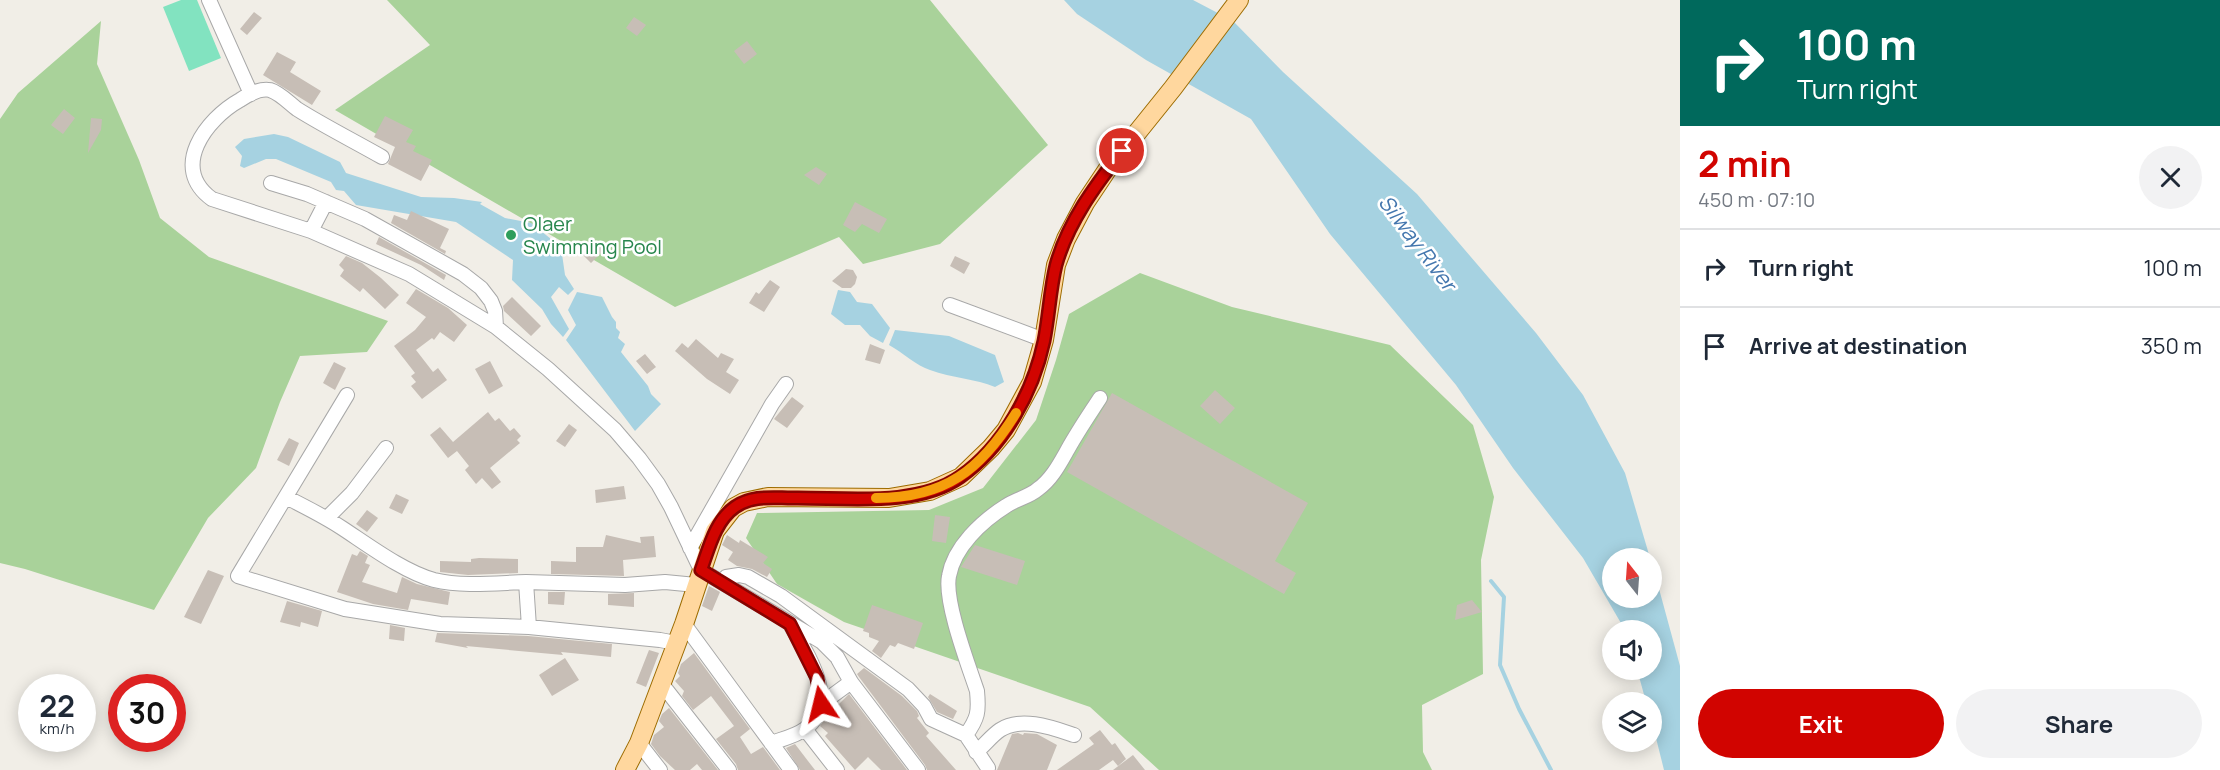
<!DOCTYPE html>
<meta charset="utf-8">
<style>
:root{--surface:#fff;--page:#f2f2f3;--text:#1f2937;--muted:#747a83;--line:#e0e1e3;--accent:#d10400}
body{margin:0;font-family:Manrope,sans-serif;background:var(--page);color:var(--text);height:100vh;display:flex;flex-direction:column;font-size:22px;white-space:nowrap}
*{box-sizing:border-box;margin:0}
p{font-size:20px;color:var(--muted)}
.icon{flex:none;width:33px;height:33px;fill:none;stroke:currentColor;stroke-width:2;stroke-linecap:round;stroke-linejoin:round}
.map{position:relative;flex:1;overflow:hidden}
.side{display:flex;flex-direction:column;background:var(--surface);width:540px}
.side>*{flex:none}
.hud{background:#00695c;color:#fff;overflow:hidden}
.needle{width:39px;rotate:343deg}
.tools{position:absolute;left:1602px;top:548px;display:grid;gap:12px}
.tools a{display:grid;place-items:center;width:60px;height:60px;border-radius:50%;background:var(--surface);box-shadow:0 3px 15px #0003;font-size:30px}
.speed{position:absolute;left:18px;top:674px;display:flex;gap:12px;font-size:30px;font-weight:700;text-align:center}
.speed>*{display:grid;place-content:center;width:78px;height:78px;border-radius:50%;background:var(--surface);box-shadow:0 3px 15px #0003;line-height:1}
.speed small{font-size:15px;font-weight:400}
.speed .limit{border:9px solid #d22;background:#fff;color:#111}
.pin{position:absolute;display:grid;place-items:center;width:51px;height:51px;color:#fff;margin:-26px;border:3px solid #fff;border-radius:50%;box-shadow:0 2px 6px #0007}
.me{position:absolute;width:66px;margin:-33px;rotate:350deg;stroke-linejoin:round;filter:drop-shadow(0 0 4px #0008)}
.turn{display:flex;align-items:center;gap:21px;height:126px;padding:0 18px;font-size:27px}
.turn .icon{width:78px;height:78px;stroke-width:2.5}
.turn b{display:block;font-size:42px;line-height:51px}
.round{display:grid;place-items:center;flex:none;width:63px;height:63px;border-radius:32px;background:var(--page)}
.summary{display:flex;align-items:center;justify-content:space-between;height:102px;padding:0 18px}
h1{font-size:36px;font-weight:700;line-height:45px;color:var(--accent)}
.button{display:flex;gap:12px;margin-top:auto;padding:12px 18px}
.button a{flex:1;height:69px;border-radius:36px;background:var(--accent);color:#fff;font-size:24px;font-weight:700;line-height:69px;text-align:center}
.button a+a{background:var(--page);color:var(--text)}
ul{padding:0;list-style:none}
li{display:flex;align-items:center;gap:18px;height:78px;padding:0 18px;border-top:2px solid var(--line)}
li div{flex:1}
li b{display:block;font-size:22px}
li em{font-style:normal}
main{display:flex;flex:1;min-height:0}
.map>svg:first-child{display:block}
.forest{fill:#a9d29a}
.pitch{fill:#82e3c0}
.water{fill:#a6d2e1}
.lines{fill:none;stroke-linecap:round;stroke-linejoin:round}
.stream{stroke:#a6d2e1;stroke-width:4}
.building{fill:#c7beb6}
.minor-casing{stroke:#a8a8a8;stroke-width:16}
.major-casing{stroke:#9d6c00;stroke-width:20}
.minor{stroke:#fff;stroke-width:14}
.major{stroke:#ffd79e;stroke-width:18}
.route-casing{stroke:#880300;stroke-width:15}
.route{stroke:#d10400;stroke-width:10}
.slow{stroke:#f59e0b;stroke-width:10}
.leisure-dot{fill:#2e9e5b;stroke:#fff;stroke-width:2}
.labels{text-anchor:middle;stroke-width:5;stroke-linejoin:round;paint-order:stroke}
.leisure-label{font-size:20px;fill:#27864d;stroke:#fff;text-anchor:start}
.water-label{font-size:21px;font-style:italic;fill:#4477ae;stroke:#fff}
</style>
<main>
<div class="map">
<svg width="1680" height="770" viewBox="0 0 1680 770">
<rect width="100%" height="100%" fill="#f1eee7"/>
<path class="forest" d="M387,0H930L1048,145L940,244L863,264L839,237L675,307L335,110L430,45Z
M101,21L97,64L139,160L160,218L209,257L388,321L367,352L300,356L280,402L256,468L208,518L154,610L25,569L0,563V119L18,93Z
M1140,273L1232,307L1390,345L1473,425L1494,497L1481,560L1483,674L1422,705L1423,752L1432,770H1159L1090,707L844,622L777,584L746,538L757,513L929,510L983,488L1036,420L1056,360L1069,314Z"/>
<path class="pitch" d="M181,0H197L221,58L189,71L163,7Z"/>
<path class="water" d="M1064,0H1193L1233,21L1283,72L1417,194L1536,333L1583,395L1625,473L1650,558H1612V597H1652V563L1680,666V770H1664L1652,722V702H1646L1637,669H1652V630H1625L1583,558L1513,468L1456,385L1330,234L1251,119L1146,60L1077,14Z
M274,134L288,137L340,162L346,173L421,197L454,198L482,202L480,204L505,218L531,223L561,247L565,275L574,289L568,295L559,287L551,297L569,329L563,337L551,324L542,309L512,280L513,260L456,222L356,205L344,191L336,190L331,182L276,159H266L244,168L240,166L242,156L235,147L244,139Z
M838,290L850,292L857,302L872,304L890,328L883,343L870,336L860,325H845L831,314Z
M577,292L602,297L612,317L616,322V328L620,332L618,338L625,344L621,352L648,386L651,394L661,404L635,431L566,340L576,325L568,310Z
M895,330L949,336L995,355L1004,382L995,387C976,379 952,378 930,370C917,366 902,352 889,345Z"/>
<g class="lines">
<path class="stream" d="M1491,581L1504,597L1500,665L1519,709L1551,770"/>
</g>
<path class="building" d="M254,12L262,18L247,35L240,29Z
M634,17L646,25L637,36L626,28Z
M747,41L757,54L744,64L734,51Z
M277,52L296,62L290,72L321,91L312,105L263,75Z
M64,109L75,118L63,134L51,125Z
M385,116L413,130L406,142L416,146L413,151L432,160L421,181L388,164L395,147L374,137Z
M91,118L102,119L101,130L88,153Z
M816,167L827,174L819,185L804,175Z
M855,202L887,219L879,233L862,224L855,232L843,225Z
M411,211L449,229L440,248L446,251L445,254L391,223L394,215L407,220Z
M379,237L446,275L444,280L421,265L376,244Z
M594,241L604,250L591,263L582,254Z
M346,256L362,263L381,278L399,295L385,309L363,288L360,292L340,276L344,270L339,265Z
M955,256L970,263L964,274L950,266Z
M846,269L853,270L857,277L855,284L851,288H842L832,281Z
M770,280L780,287L764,312L749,303L756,292L759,294Z
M416,289L448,308L467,325L454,342L440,332L434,340L432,338L416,350L433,372L438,368L447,380L422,399L411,386L416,382L411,376L415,373L394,346L415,330L426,317L406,303Z
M512,297L541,326L531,336L504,311L503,306Z
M696,339L718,358L721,353L734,359L726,372L739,380L730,394L707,379L675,351L682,343L688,348Z
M870,344L885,350L880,364L865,360Z
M645,354L656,367L647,374L636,361Z
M490,361L503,386L489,394L475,369Z
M334,362L346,368L335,390L323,383Z
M1215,390L1235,408L1220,424L1200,406Z
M1112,393L1308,503L1275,561L1296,573L1284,594L1067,472Z
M792,397L804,406L787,428L774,419Z
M488,412L495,421L499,418L510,431L514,428L521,436L517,440L520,443L490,468L501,482L492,489L482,478L476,484L465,470L469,466L457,451L448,458L430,435L440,427L453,442Z
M569,424L577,430L565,447L556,441Z
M289,438L299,443L289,466L277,460Z
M624,486L626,499L596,503L595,490Z
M396,494L409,500L402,514L389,508Z
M367,510L378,518L367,532L356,524Z
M935,515L950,517L946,543L932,541Z
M606,535L641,543L640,537L654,536L656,557L623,560L624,576L551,574V561L576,562V547H603Z
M727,535L739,543L740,540L768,557L763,563L772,569L767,577L752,569L737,566L728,560L733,552L722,545Z
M975,545L1025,561L1017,585L961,567Z
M360,551L368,556L365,563L370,565L362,582L397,593L402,577L417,584L450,592L448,605L411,599L408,610L373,604L337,592L352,554L357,556Z
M479,558L518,559V573L468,575L440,572V561L471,562V559Z
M208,570L224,576L201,624L184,617Z
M709,586L720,592L712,611L702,606Z
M548,592H565L564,605L548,604Z
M634,593V607L608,605V594Z
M1472,600L1482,612L1455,620L1457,605Z
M287,601L322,611L318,627L301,622L300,627L280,622Z
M872,605L923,623L914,649L898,643L895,647L890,645L881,658L872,651L879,641L869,637V633L863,631Z
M390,625L405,628L404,641L389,639Z
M437,633L528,636L612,644L611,657L561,652L563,655L466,646L468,648L435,642Z
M649,650L659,653L646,687L636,683Z
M694,653L750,729L740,737L751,754L763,747L780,770H738L736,764L716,739L734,726L711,696L693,710L682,696L684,691L675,681L680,676L678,673L681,664Z
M565,658L579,680L552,696L539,675Z
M864,668L902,696L917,711L919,716L917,718L929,733L926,736L956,770H927L925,765L859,677L857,674Z
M849,694L907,770H881L868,757L855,770L825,736L828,733L820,726L825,718Z
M930,694L957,711L953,719L937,712L928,697Z
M669,708L718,770H702L697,764L690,770H675L660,756L651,744L654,735L664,727L659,721L662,714Z
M1100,730L1112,745L1115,743L1126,759L1118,766L1113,760L1099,770H1057L1094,744L1089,738Z
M1018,733L1023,735L1024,733L1037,734L1057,745L1047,770H997L1012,734Z
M795,744L808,761L815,770H800L786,748Z
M1133,755L1145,770H1113Z"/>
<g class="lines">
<defs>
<path id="minor" d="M209,0L251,94
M382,157C354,141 324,126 297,109C289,103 280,93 270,90C260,88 249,94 240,100C206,119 169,168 212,199L311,231L409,274L496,327L548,369L615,430L639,458L658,484L671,507L701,570L822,642L837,657L851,682L918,770
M271,183L307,194L365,219L463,274L481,288L491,301L495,311L496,327
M311,231L326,202
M950,305L1044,340
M347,395L238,576L345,609L440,624L529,627L660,640L676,643
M286,497C305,507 324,516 342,528C368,545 404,572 434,580C463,587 496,583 526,582L529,627
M327,518L352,493L386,448
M690,548L772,404L786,384
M526,582L625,585L665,582L696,585
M722,582L726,577L739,575L748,577L781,596L908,689L924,706L931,719L966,735L988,768
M684,624L791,770
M661,683L729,770
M821,704L851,682
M805,729L837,770
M966,735C978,718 979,712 977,691C968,664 944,601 949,576C954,547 982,521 1006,506C1016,499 1029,497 1038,489C1052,479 1060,463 1068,449C1078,431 1089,415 1100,398
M639,743L660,770
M771,743C782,739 796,736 805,729C841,702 806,652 790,624
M976,752C984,746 991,736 1000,730C1021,716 1053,728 1074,735"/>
<path id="major" d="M625,770L639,743L684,624L715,531L733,508L744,502L768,497L889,498L930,491L961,477L991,448L1006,430L1032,382L1044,340L1056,265L1066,239L1085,203L1107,170L1173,88L1239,0"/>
</defs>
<use href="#minor" class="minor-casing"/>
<use href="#major" class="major-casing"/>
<use href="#minor" class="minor"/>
<use href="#major" class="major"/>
</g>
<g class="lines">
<defs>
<path id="route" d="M821,704L817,678L790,624L701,570C709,548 715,521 735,507C752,495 772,498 792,498C843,497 916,508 960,477C1004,446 1033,392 1044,341C1049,316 1050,289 1056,265C1068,222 1095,186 1122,151"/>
</defs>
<use href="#route" class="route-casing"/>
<use href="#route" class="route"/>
<path class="slow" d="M876,498C945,498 981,470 1016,413"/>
</g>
<circle class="leisure-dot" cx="511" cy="235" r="6"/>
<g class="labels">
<g class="leisure-label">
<text x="523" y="231">Olaer<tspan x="523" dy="23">Swimming Pool</tspan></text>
</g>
<g class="water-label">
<text transform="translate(1417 243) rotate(53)" y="7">Silway River</text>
</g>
</g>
</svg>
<div class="tools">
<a><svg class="needle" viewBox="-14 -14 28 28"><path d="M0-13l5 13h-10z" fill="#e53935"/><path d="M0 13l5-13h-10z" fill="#747a83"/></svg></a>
<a><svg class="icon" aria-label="sound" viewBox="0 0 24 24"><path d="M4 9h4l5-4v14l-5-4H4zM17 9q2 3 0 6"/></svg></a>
<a><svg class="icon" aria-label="layers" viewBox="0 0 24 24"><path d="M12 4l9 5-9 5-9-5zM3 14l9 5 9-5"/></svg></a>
</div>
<div class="speed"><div>22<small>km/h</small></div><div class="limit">30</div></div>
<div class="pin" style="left:1122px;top:151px;background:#d93025"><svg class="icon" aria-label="arrive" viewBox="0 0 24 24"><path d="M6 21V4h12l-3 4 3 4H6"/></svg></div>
<svg class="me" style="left:821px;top:704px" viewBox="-20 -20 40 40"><path d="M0-17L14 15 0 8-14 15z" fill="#d10400" stroke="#fff" stroke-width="4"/></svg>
</div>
<section class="side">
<div class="hud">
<div class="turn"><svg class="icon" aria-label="right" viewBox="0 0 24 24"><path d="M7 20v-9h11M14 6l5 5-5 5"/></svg><div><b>100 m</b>Turn right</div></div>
</div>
<div class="summary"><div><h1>2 min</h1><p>450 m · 07:10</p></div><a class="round"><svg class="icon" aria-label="close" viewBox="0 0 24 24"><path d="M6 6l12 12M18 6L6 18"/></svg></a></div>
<ul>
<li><svg class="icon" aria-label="right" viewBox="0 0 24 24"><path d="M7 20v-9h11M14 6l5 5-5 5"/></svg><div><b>Turn right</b></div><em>100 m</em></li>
<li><svg class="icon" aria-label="arrive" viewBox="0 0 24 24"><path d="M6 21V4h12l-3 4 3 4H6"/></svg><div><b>Arrive at destination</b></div><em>350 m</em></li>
</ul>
<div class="button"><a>Exit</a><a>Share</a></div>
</section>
</main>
